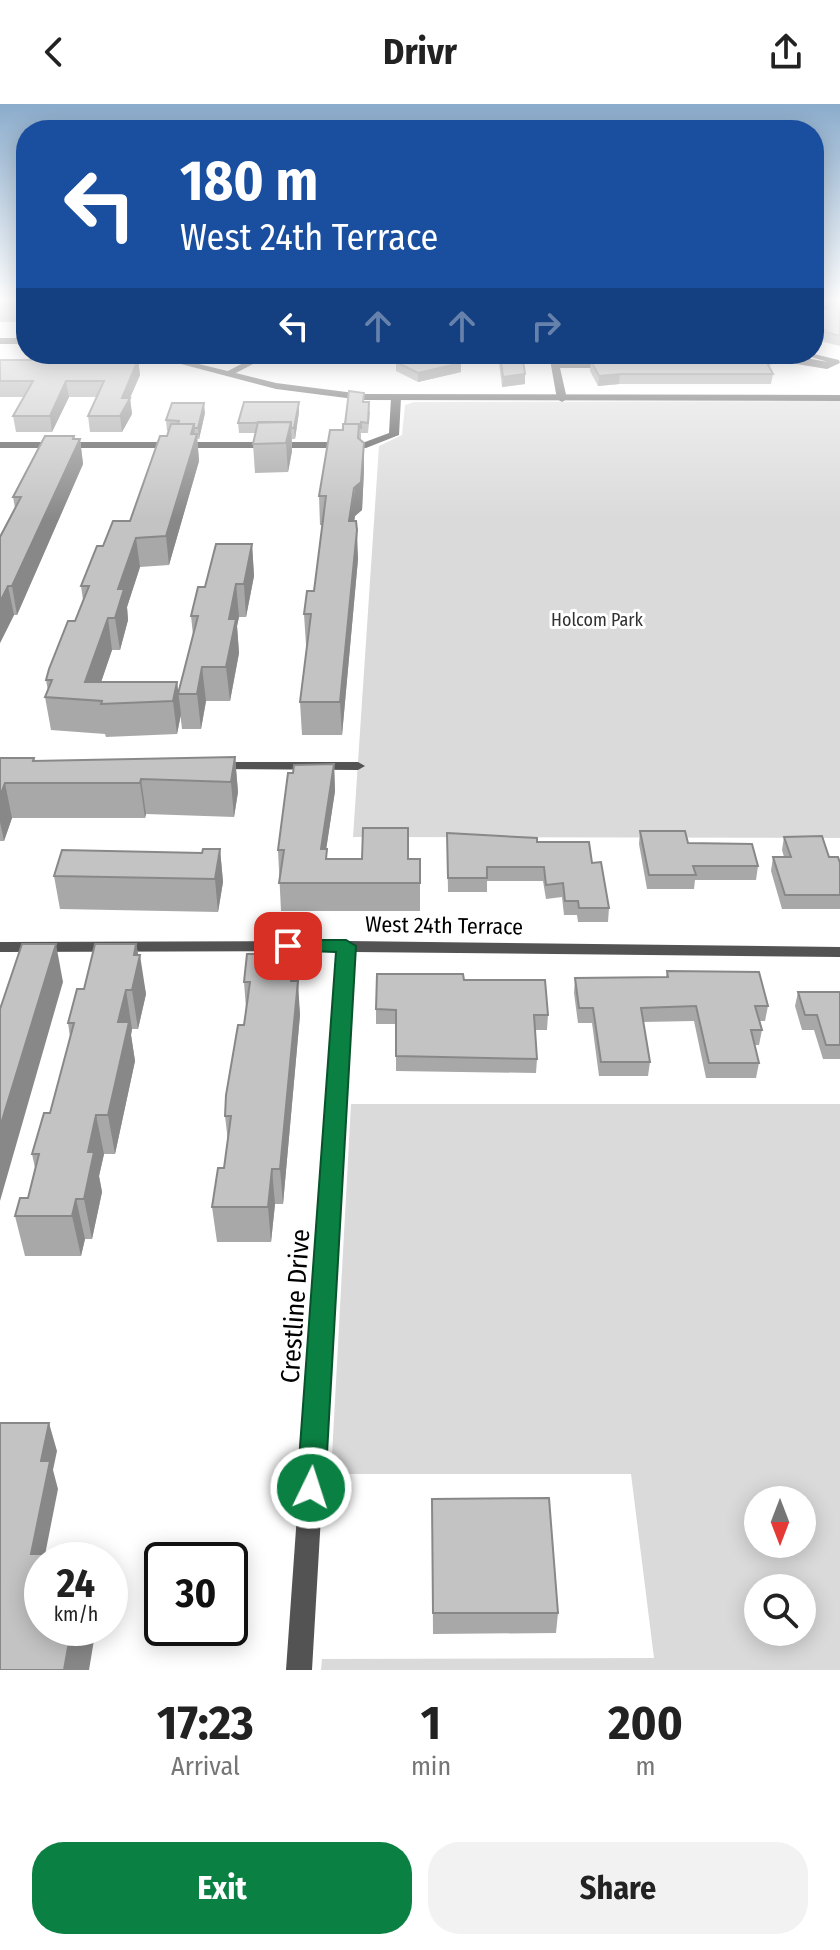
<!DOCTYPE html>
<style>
:root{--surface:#fff;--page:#f2f2f2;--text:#222;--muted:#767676;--accent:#0b8043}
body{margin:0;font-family:"Fira Sans Condensed",sans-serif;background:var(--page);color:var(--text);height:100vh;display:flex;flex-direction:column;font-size:30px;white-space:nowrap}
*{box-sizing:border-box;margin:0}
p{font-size:26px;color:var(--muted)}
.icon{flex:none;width:44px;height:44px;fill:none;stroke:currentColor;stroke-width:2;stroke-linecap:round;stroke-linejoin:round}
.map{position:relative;height:1566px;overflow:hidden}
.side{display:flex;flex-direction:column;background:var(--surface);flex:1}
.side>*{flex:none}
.top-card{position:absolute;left:16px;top:16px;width:808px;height:244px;border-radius:32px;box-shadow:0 4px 20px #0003;background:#1a4fa0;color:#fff;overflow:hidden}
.needle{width:52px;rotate:180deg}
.buttons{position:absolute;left:744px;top:1382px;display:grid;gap:16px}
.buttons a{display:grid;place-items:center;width:72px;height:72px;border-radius:50%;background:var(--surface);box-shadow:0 4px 20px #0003;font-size:40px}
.speed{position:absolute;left:24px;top:1438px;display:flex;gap:16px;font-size:40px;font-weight:700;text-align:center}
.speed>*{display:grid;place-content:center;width:104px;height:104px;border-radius:50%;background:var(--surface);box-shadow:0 4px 20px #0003;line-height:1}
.speed small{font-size:20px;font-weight:400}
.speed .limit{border:4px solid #111;border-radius:12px;background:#fff;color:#111}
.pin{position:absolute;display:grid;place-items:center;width:68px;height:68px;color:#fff;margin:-34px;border-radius:16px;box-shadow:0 4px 12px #0006}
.me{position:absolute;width:88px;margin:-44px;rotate:4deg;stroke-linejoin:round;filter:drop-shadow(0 0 6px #0008)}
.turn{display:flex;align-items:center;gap:28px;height:168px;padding:0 32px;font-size:36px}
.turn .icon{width:104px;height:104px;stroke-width:2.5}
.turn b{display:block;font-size:56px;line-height:68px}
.lanes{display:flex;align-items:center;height:76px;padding:0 32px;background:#0003;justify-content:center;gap:40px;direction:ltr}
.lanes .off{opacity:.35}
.eta{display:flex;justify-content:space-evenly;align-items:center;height:136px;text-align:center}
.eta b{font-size:48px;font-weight:700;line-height:56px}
.action{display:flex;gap:16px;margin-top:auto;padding:16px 32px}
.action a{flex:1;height:92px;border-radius:32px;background:var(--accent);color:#fff;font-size:32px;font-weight:700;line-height:92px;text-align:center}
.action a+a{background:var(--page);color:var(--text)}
header{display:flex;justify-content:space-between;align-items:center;height:104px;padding:0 32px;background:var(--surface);font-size:36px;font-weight:700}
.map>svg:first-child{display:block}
.green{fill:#dadada;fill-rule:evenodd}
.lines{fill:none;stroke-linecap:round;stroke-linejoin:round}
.minor{fill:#535353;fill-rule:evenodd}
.tertiary{fill:#535353;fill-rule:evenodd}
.wall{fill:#a8a8a8}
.shaded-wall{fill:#888}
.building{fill:#c3c3c3;stroke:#888;stroke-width:2}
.route{fill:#0b8043;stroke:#07532c;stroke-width:2}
.labels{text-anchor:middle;stroke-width:6;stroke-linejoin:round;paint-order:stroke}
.far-park-label{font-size:18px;fill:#313131;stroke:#fff}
.street-label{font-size:22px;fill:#000;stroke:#fff}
.near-street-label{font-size:26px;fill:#000;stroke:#fff}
</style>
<header><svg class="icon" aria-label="back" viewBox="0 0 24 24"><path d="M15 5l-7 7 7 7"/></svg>Drivr<svg class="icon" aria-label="share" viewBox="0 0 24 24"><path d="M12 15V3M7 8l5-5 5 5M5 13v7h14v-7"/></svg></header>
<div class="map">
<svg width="840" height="1566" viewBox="0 0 840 1566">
<rect width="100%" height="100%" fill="#fff"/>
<path class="green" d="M840,297V734L353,733L379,342L402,331L405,301L414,298Z
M351,1000H840V1566H321L322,1555L654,1554L631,1370H331ZM758,1396H802V1440H758ZM758,1484H802V1528H758Z"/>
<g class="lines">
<path class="minor" d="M261,250H272L230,272L222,270Z
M300,250L355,253L396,250L355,259Z
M549,250H557L559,258H610L614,261L610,264H560L567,295L562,298L557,295Z
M783,250L828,258L801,250H814L839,256L840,259L827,265L784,258L749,264L745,261L775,256Z
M396,291L401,294L399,331L366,344H0V338H365L389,329L391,294Z
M214,658H358L365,662L358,666L209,665L207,662L209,659Z
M346,837L840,843V853L354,848L312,1566H286L337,847L0,848V838Z"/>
<path class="tertiary" d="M0,234H26V240H0Z
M143,250H158L276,279L362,290L840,291V297L362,296L276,285Z"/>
</g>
<path class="wall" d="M0,197H26V218H0Z
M814,197H840V242L820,237V235L814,234V210L825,205L814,202Z
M220,250H250V251L222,252Z
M460,250L455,256L461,259V268L418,278L396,267V258L420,252Z
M498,250H522L525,280L502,283Z
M586,250H759L758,254L587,255Z
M0,256H138L140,271L130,294L132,310L122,328H90L88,312L97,293H69L52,328H16L13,312L24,293H0Z
M591,257L773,270L771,280H619L598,282L590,267Z
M364,289V298L370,308L368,329H361V335H360L364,366L362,406L355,412L354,417L358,455L342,631H302L300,598L307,541H306L304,510L314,487L322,421H320L319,392L343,326Z
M299,308L295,335H292V347L288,368L255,369L253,340L255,329H239L238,319Z
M205,309L199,335H197L199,357L169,461L140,463L127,503L128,516L120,546H112L101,578H177L181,610L177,630L106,633L105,630L51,626L45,593L48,587L46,576L75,517L83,496L81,482L103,442L130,417L167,332L169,327H167L166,316Z
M75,335H80L83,360L17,511H14L0,539L15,404L13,393Z
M252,440L254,472L246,513H239L237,522L239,549L230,597H206L201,625H182L178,590L193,531L191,512L205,483Z
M235,653L238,688L234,713L146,710L145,714H12L4,737H0V654H34L35,657Z
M334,660L335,687L326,745L327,755H420V807H281L278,746L293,669Z
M640,727L688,739L758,762L756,776H695L694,785H647L639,740Z
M447,729L537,738L592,759L609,804L608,818H578L577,811H564L562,793L546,795L543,777H487V788H448Z
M784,733L840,759V805H782L771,767L773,753H784L782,746Z
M220,745L223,778L218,808L60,805L54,772L202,749Z
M136,840L146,890L138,925H132L131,931L135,957L115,1050H104L99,1072L102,1088L92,1135H85L81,1152H25L15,1112L28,1094L35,1064L32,1050L50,1009L70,933L68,919L84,885Z
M294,850L300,911L283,1100H275L271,1138H217L212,1103L224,1064L228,1038L225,1012L244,921L246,904L244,878Z
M667,867L768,902L765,917H759L762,926L759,941H755L759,959L756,974H706L694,917L643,918L650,958L648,972H599L592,919H578L574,889L575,874L666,873Z
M464,876L548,911L547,926H535L537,955L536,969L396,967V920H376V905Z
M798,888H840V955H823L814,926H802L795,902Z
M432,1395L558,1509L556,1529L433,1530Z"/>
<path class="shaded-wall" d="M452,250H460L451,261L461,259V268L418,278V269L450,253Z
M138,256L140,271L129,296L130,294L132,310L122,328L120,312L122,294Z
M525,270V280L502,283L503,273Z
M620,270L619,280L598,282L599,272Z
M66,277L69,293L52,328L50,312Z
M299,298V308L295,335L294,324Z
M204,299L205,309L199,335L198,324Z
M291,318L292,347L288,368L286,339Z
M194,320L195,335L197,330L199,357L169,461L166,432Z
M74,332L76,343L80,335L83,360L17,511L12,482Z
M364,339V366L362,406L355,412L350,446L349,417Z
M357,426L358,455L342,631L340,598Z
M136,434L140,463L127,503L128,516L120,546L115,514L118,485Z
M252,440L254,472L246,513L244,480Z
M236,480L239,513L237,522L239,549L230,597L226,563L229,515Z
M8,482L14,511L0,539V498Z
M108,514L112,546L95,596L85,578Z
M202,563L206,597L201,625L197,590Z
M177,578L181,610L177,630L173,597Z
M235,653L238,688L234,713L231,678Z
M334,660L335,687L322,773L321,745Z
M141,675L146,710L145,714L140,679Z
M5,679L12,714L4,737L0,718V692Z
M220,745L223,778L218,808L215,775Z
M56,840L63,878L0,1097V1023Z
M136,840L139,855L140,851L146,890L138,925L132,886L134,851Z
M294,850L296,884L291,877Z
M298,877L300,911L283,1100L280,1065Z
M126,886L132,925L131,931L135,957L115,1050L108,1011L118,918Z
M96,1011L104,1050L99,1072L102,1088L92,1135L84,1095L88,1048Z
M272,1065L275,1100L271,1138L268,1103Z
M76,1095L85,1135L81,1152L72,1112Z
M49,1319L57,1347L53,1366L58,1385L44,1456L31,1450L41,1357Z
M84,1524H96L89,1566H64L68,1543Z"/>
<path class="building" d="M0,197H26V200H0Z
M839,197L840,232L822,227L824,226L814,224V210Z
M422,250H452L450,253L461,259L418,269L396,258L420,252Z
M500,250H522L525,270L503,273Z
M765,255L773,270H620L599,272L591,257Z
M0,256H138L122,294H130L120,312H88L104,277H66L50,312H13L33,277H0Z
M349,287L364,289L363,298H369L368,319L361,318V324H359V320H345Z
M244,298H299L294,324H291V318L238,319Z
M172,299H204L198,324H194V320H178L179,317L166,316Z
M258,318H291L286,339L253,340Z
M171,320H194L191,330H197L166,432L136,434L118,485H124L115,514H108L85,578H177L173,597L101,600L102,597L45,593L52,576H46L49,565L68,517H75L89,482H81L97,442H103L113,417H130L160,332H167Z
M343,320H359L358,334L364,339L361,378L354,384L349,417H356L357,426L340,598H300L311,510H304L307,487H314L326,392H319L330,326H343Z
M45,332H74L73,335H80L12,482H8L0,498V433L21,393H13Z
M216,440H252L244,480H236L229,515H236L226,563H202L197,590H178L198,512H191L198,483H205Z
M235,653L231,678L141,675L140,679H5L0,692V654H34L33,657Z
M334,660L321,745H327L326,755H362L363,724H408V755H420V779H279L284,746H278L288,669H293L294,661Z
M640,727H685L688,739L752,740L758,762H693L696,771H649Z
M447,729L537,734V738H589L592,759L601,758L609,804H579L578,797H565L563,779L546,781L544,763H487V774H448Z
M822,732L829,753H838L840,759V791H785L773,753H791L784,733Z
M203,745H220L215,775L54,772L62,746L202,749Z
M22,840H56L0,1023V905Z
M95,840H136L134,851H140L132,886H126L118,918H129L108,1011H96L88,1048H94L84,1095H76L72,1112H15L20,1094H28L39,1050H32L44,1009H50L74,919H68L77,885H84Z
M247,850H294L291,877H298L280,1065H272L268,1103H212L218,1064H224L231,1012H225L226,991L238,921H244L250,878H244Z
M667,867L759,868L768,902H755L762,926H751L759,959H709L696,902L641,904L650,958H601L593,904H579L575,874L668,873Z
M377,870H463L464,876H545L548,911H534L537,955L396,952V906L376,905Z
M798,888H840V941H826L817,911H805Z
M0,1319H49L41,1357H50L31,1450H77L76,1456H42V1524H84L81,1540L68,1543L64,1566H0Z
M549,1394L558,1509H433L432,1395Z"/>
<linearGradient id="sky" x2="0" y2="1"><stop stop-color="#8baccc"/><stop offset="0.47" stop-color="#fff"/><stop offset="1" stop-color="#fff" stop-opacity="0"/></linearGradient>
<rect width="840" height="417" fill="url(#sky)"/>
<path class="route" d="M288,836H346L356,842L325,1384L321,1393L311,1397L301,1393L297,1384L336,848L281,846L278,842Z"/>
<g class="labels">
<g class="far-park-label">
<text x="597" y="522">Holcom Park</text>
</g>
<g class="street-label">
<text transform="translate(444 821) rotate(1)" y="8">West 24th Terrace</text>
</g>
<g class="near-street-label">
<text transform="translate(295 1202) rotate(-86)" y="9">Crestline Drive</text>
</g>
</g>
</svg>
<div class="buttons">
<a><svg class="needle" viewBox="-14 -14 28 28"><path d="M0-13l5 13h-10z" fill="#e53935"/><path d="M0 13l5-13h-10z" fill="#767676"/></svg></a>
<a><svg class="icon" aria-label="search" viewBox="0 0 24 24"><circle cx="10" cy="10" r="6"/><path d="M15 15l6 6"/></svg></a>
</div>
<div class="speed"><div>24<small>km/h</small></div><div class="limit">30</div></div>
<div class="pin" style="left:288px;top:842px;background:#d93025"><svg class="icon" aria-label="arrive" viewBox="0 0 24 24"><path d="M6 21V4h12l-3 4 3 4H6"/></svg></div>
<svg class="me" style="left:311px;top:1384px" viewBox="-20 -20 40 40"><circle r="17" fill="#0b8043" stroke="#fff" stroke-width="3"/><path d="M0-11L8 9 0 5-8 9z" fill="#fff"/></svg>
<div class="top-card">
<div class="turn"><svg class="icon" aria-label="left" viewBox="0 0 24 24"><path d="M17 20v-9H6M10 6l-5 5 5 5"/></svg><div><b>180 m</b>West 24th Terrace</div></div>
<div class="lanes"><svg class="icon" aria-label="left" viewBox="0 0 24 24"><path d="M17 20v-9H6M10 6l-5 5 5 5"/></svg><svg class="icon off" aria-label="ahead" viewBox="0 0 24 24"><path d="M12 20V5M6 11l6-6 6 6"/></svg><svg class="icon off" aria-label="ahead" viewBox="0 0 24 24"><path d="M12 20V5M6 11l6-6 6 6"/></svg><svg class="icon off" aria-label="right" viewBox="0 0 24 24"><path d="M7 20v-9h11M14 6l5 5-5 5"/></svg></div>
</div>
</div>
<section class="side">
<div class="eta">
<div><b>17:23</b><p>Arrival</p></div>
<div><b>1</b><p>min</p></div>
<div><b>200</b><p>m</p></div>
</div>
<div class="action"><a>Exit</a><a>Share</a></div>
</section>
